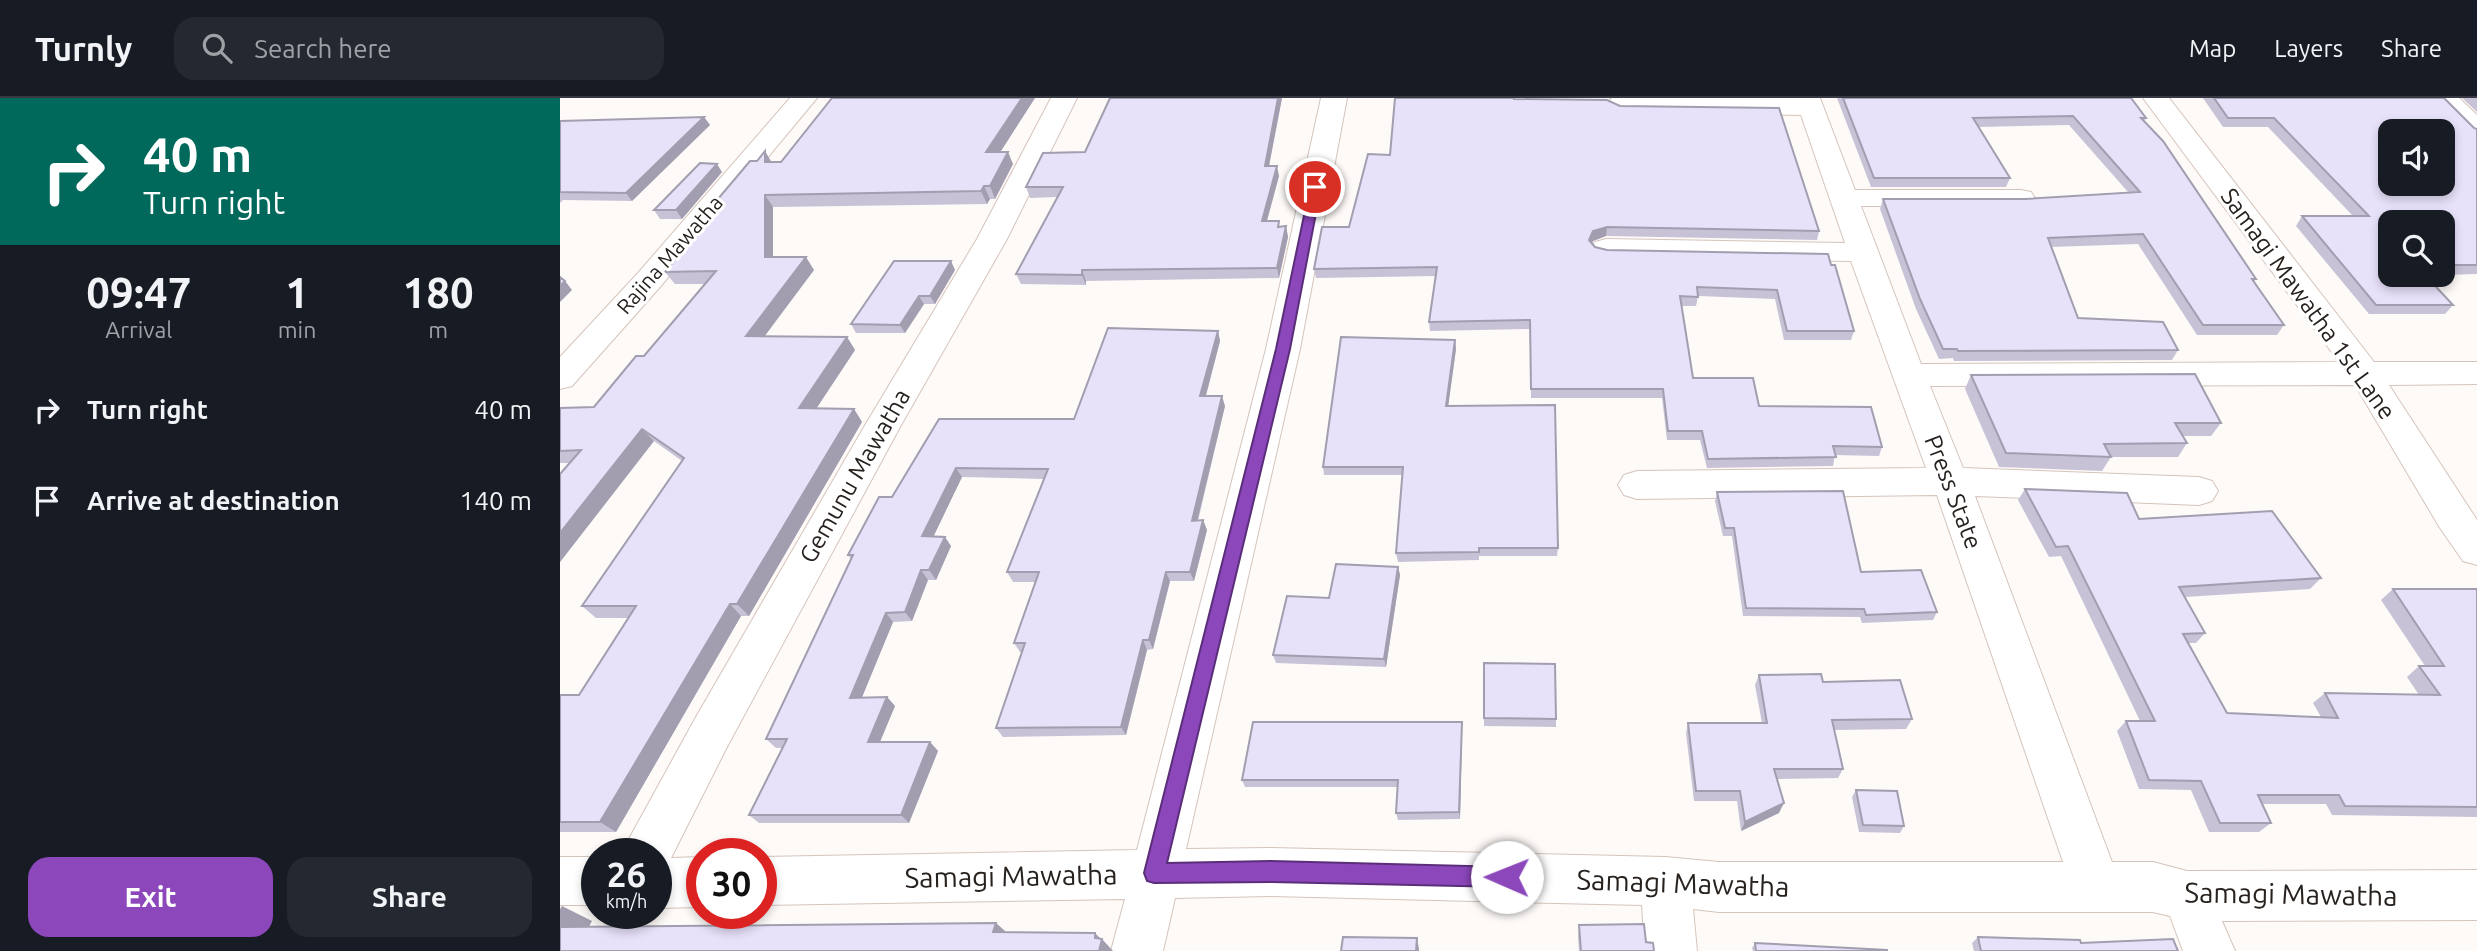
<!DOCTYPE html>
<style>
:root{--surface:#171b24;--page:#242831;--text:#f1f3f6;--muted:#9ea1a6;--line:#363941;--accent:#8c47bb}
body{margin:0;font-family:Ubuntu,sans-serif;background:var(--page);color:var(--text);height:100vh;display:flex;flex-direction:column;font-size:26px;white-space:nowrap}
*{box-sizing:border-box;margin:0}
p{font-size:23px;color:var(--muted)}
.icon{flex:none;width:38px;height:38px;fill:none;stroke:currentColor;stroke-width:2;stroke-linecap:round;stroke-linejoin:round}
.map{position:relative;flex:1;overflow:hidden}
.panel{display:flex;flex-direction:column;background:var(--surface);width:560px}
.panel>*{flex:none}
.guide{background:#00695c;color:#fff;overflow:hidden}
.buttons{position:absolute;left:1818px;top:21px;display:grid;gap:14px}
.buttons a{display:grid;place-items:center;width:77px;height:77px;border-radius:14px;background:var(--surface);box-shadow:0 4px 10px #0003;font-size:35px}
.speed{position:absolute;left:21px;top:740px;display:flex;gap:14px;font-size:35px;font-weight:700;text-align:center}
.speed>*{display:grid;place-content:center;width:91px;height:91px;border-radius:50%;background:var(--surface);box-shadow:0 4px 10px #0003;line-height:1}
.speed small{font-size:18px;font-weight:400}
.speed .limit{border:10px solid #d22;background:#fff;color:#111}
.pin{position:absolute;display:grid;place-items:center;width:60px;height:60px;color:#fff;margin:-30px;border:4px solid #fff;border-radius:50%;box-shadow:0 2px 7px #0007}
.me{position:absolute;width:77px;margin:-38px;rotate:271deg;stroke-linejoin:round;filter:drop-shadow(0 0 5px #0008)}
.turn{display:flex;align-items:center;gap:24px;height:147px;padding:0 28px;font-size:32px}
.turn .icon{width:91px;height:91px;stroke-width:2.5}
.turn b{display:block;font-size:49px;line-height:60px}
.eta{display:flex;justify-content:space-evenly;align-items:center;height:119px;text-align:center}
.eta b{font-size:42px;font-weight:600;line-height:49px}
.action{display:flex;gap:14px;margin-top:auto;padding:14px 28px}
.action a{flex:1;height:80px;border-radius:21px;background:var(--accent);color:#fff;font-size:28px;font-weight:600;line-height:80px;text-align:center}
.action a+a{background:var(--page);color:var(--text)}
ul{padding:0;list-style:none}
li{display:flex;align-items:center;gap:21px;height:91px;padding:0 28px}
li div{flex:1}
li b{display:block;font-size:26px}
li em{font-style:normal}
header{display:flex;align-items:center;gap:42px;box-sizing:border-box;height:98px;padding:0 35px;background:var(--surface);border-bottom:2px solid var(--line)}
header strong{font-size:33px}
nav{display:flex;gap:38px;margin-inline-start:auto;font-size:24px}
.search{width:490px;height:63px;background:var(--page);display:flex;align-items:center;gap:18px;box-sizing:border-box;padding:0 24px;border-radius:21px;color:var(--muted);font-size:26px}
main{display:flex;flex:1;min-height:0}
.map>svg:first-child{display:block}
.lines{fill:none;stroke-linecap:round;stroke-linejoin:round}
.street-casing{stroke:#d5c4bb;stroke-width:2}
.street{fill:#fff;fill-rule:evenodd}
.wall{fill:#c8c2d7}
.shaded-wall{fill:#a29eaf}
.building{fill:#e8e1fa;stroke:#a29eaf;stroke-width:2;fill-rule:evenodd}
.route{fill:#8c47bb;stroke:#5b2e7a;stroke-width:2}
.labels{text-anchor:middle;stroke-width:6;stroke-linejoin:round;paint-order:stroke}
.far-street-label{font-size:21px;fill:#28221f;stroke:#fff}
.street-label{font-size:24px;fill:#28221f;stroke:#fff}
.near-street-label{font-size:28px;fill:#28221f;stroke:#fff}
</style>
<header>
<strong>Turnly</strong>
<div class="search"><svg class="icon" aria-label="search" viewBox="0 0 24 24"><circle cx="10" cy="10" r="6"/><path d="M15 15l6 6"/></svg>Search here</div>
<nav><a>Map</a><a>Layers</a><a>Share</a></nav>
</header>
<main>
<section class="panel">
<div class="guide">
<div class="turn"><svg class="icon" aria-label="right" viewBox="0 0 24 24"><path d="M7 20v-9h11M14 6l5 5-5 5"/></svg><div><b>40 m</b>Turn right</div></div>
</div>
<div class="eta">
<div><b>09:47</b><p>Arrival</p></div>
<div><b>1</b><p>min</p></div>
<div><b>180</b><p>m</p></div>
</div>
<ul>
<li><svg class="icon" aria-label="right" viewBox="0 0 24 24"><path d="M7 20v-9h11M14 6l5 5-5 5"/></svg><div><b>Turn right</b></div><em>40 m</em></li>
<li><svg class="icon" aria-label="arrive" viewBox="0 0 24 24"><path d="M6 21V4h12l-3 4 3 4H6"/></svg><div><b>Arrive at destination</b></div><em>140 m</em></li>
</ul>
<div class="action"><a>Exit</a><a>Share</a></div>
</section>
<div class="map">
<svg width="1917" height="853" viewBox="0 0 1917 853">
<rect width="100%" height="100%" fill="#fefaf8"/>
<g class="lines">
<defs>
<path id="street" d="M230,0H257L100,189L12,288L0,291V259L78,175Z
M491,0H517L447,141L340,329L168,647L111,760L142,759V809L96,810V756H63L70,739L136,619L304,329L417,141Z
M761,0H787L740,251L626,751L711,750L1105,759L1159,764H1503L1377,397L1077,401L1064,397L1058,387L1064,377L1077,373L1366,370L1291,163L1046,159L1035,156L1031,150L1035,144L1046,141L1285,145L1241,17L1059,14L1050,11L1046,6L1052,0H1260L1295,92H1461L1471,94L1475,100L1471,106L1461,108H1301L1361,266L1779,264L1583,0H1609L1814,264H1917V286L1829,287L1917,422V467L1903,463L1880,430L1795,287L1370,288L1403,370L1639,379L1652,383L1658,393L1652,403L1639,407L1415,398L1552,764H1593L1627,773L1917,772V822L1662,823L1675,853H1623L1610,818L1593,814H1159L1133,811L1137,853H1085L1082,807L711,798L615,800L603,853H551L565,801L201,807V759L577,752L706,251Z
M1871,0H1899L1917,17V39L1908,37Z
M0,759H37V807H0Z"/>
</defs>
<use href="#street" class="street-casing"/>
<use href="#street" class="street"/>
</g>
<path class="wall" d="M272,0H475L440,54L453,66L435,101H430L427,106L213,109V159L254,172L204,238L287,239L295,252L256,311H294L302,324L189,518H181L56,734H0V597H19L69,520H36L22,508L122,363L94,343L0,464V376L9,365H0V310L34,309L84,258L145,186H115L105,174L155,113L152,108L212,64H221Z
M550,0H722L709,68L719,78L707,123L720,129L726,128L728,139L719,180L526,183V187L461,186L456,176L497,99L470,100L466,89L525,54Z
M1277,0H1571L1586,20L1584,23L1696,181L1694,184L1724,227L1717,237H1637L1578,146L1491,149L1518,220L1618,252L1612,262L1394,263L1393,260L1379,261L1356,211L1320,111L1323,101H1465L1568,94L1509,27L1418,29L1450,80L1446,89H1311Z
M1643,0H1884L1914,30L1917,31V176L1883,177V124L1830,177L1893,207L1885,216H1809L1736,128L1742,118H1793L1708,29H1663Z
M1902,0H1917V14Z
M954,1L1259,133L1257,142L1046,138L1033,143L1032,145L1035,149L1047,152L1268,156L1294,233L1291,242H1224L1215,201L1138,198L1136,208H1121L1133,280L1199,308L1322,349L1319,358L1275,357L1273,368L1147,370L1140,342H1107L1102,300H971L970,231L870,233L869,224L876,178L756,180L754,171L789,129L830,57Z
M144,19L150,27L72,103L3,102L0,105V23Z
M162,74L122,121H100L94,112Z
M395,172L375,206H364L345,235H296L291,226Z
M658,233L660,243L646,298L665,308L638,423L643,422L647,432L634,483H610L593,551L587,552L566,637L443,639L436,630L462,554H460L454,545L475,484H453L447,474L484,381L402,379L373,438L391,448L376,482H368L352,523L333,524L302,599H327L335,608L320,644H370L378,653L349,725H199L189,717L223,650H216L206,641L291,461L288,457L332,399L379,321H514Z
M895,242L896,251L888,308L998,450L997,458H919V462L838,464L836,455L842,377H764L763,369Z
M1411,277L1661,325L1651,338H1623L1627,345L1618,359H1551L1542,373L1439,369L1405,291Z
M1465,391L1579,421L1761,480L1750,491L1625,499L1645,535L1636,545H1629L1667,615L1761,619L1753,605L1765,595L1859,597L1847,579L1859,568H1865L1821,502L1833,491H1917V719L1772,717L1766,706H1702L1711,725L1699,734H1649L1631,692L1579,691L1557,633L1566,623H1580L1501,458L1489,459L1458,402Z
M1157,394L1301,474L1377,514L1373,522L1302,525L1300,519L1183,518L1172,438H1163L1155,403Z
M838,469L840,477L826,569L716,565L713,557L769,500Z
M1199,577L1263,584L1352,621L1346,631L1274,632L1283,671L1278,680L1217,681L1219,715L1181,733L1177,703H1134L1126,635L1128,625H1202L1195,587Z
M924,620L996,621V629L924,628Z
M902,631L900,721L838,722L836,715L838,689H685L682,682Z
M1296,692L1344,728L1340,735L1299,734L1292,699Z
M1019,827L1086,844L1094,853H1019L1018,838Z
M1418,839L1521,845L1618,853H1414L1412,845Z
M1195,845L1327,853H1193L1192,850Z"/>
<path class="shaded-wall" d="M462,0H475L432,67L426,54Z
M718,0H722L707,78L705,68Z
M144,19L150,27L72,103L66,95Z
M205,53L212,65L205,64Z
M448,54L453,66L435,101L430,88Z
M157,66L162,74L122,121L116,112Z
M717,68L719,78L704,133L702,123Z
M424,88L430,101L427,106L421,93Z
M205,97L213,109V172L205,159Z
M726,128L728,139L719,180L717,170Z
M1047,129L1046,138L1033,143L1029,151V142L1033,133Z
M246,159L254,172L195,251L186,238Z
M391,163L395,172L375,206L370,198Z
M522,172L526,183V187L522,177Z
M5,183L12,192L0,204V188Z
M359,198L364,206L345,235L340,227Z
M658,233L660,243L643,308L640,298Z
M287,239L295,252L248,323L239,310Z
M895,242L896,251L887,317L886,308Z
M662,298L665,308L635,432L632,423Z
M294,311L302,324L189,518L177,506Z
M82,331L94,343L0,464V435Z
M396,370L402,379L369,448L362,438Z
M643,422L647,432L634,483L630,474Z
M385,439L391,448L376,482L369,472Z
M838,469L840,477L826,569L824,561Z
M361,472L368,482L352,523L345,514Z
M606,474L610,483L593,551L589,542Z
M170,506L181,518L56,734L40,724Z
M326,515L333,524L298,609L290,600Z
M583,542L587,552L566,637L561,629Z
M327,599L335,608L316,653L308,644Z
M902,624V631L900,721L899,714Z
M370,644L378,653L349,725L341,717Z
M1224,705L1219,715L1181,733L1185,724Z
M2,808L32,823L21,844L0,834V811Z
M436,825L453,840L433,834Z
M535,835L542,842V841L553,853H539L535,840Z
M857,840L859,851V853H856Z"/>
<path class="building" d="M272,0H462L426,54H448L430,88H424L421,93L205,97V159H246L186,238L287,239L239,310L294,311L177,506H170L40,724H0V597H19L76,508H22L124,360L82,331L0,435V376L21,352L0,353V310L34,309L76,258H84L156,173L105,174L159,108H152L190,63H197L205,53V64H221Z
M550,0H718L705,68H717L702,123H719L718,129L726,128L717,170L522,172V177L456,176L503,89H466L483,55L525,54Z
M835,0H954V1L1047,2L1060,8L1219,10L1259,133L1047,129L1033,133L1029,142L1035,149L1047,152L1268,156L1271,167H1275L1294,233H1227L1217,192L1137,189L1138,199L1120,198L1133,280H1193L1199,308L1311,309L1322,349L1273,348L1276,359L1148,361L1142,333H1108L1103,291H971L970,222L869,224L877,169L754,171L762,129H789L808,56L830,57Z
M1283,0H1571L1586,20H1581L1603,43L1696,181H1692L1724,227H1643L1583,136L1488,140L1518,220L1603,224L1618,252L1398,253L1397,251H1383L1360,201L1323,101H1465L1580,94L1513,18L1413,20L1450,80H1314Z
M1654,0H1884L1914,30L1917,31V167H1883V124H1830V177H1865L1893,207H1816L1742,118H1809L1714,20H1668ZM1830,33H1883V86H1830Z
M144,19L66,95L0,94V23Z
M140,65L157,66L116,112H94Z
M334,163H391L370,198H359L340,227L291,226Z
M0,179L5,183L0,188Z
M548,230L658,233L640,298H662L632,423L643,422L630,474H606L589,542H583L561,629L436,630L465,545H454L479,474H447L488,371L396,370L362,438L385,439L369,472H361L345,514L326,515L290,600L327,599L308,644H370L341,717H189L227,641H206L293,457H288L319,399H332L379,321H514Z
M781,239L895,242L886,308L995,307L998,450H919V454L836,455L843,369H763Z
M1635,276L1661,325H1615L1627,345L1544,346L1551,359L1446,355L1411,277Z
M1465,391L1567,395L1579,421L1712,413L1761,480L1619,489L1645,535L1623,536L1667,615L1778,620L1765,595L1880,597L1859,568H1884L1833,491H1917V709L1785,708L1779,697H1698L1711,725H1660L1641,683L1589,682L1566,623H1595L1508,448L1496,449Z
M1283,393L1301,474L1361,472L1377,514L1306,517L1304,511L1186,510L1174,430H1165L1157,394Z
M776,466L838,469L824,561L713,557L727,498L769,500Z
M924,565L995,566L996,621L924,620Z
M1261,576L1263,584L1340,582L1352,621L1272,622L1283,671H1214L1224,705L1185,724L1180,693H1136L1128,625H1207L1199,577Z
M693,624H902L899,714L836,715L838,682H682Z
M1296,692L1337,693L1344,728L1303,727Z
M436,825L433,834L535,835V840L542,841L539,853H0V829Z
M1084,826L1086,844L1093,845L1094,853H1021L1019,827Z
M783,839L857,840L856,853H781Z
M1418,839L1520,842L1521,845L1613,841L1618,853H1421Z
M1195,845L1327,852V853H1196Z"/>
<path class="route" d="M755,86L761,89L730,251L607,765L711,763L947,769L955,772L958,779L955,786L947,789L711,784L594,785L587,783L584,775L716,251L750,89Z"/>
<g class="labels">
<g class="far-street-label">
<text transform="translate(110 157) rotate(-49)" y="7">Rajina Mawatha</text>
</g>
<g class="street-label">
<text transform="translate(1748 206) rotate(54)" y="8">Samagi Mawatha 1st Lane</text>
<text transform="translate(295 378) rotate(-60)" y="8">Gemunu Mawatha</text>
<text transform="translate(1393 394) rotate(69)" y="8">Press State</text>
</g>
<g class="near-street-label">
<text transform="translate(451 778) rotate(-1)" y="10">Samagi Mawatha</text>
<text transform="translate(1123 785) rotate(2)" y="10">Samagi Mawatha</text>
<text transform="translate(1731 796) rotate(1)" y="10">Samagi Mawatha</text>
</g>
</g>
</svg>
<div class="buttons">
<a><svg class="icon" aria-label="sound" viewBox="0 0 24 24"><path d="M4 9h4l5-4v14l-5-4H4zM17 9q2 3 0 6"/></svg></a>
<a><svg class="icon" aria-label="search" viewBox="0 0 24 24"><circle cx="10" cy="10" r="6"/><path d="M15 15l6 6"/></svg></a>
</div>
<div class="speed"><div>26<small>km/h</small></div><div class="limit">30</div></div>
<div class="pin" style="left:755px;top:89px;background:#d93025"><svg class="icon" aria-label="arrive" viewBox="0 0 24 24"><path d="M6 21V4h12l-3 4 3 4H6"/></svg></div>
<svg class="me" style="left:947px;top:779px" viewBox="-20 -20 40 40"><circle r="19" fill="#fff"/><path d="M0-13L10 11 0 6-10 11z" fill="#8c47bb"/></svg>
</div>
</main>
